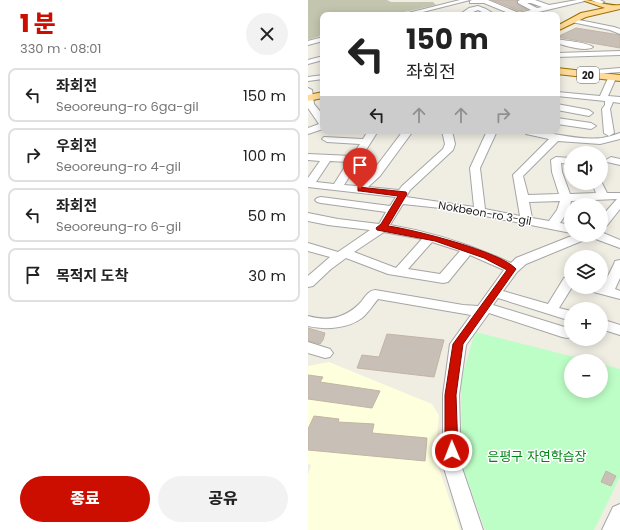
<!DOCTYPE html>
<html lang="ko">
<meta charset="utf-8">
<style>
:root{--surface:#fff;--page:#f2f2f2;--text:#222;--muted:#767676;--line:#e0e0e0;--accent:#cc0e00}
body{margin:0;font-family:Poppins,"Noto Sans KR",sans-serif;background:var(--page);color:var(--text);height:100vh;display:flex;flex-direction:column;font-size:15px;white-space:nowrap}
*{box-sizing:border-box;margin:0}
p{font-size:13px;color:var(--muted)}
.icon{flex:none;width:22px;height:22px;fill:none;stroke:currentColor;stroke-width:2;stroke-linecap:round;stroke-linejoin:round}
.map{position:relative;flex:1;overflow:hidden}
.sheet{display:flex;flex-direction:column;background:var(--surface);width:308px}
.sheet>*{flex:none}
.banner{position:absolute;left:12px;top:12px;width:240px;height:122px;border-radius:8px;box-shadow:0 2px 10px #0003;background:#fff;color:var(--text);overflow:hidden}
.controls{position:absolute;left:256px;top:146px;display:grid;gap:8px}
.controls a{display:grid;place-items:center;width:44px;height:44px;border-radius:50%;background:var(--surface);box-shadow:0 2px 10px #0003;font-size:20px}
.pin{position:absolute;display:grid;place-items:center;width:34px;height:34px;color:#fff;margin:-41px -17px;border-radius:50% 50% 50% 0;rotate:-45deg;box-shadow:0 0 4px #0007}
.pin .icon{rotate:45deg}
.me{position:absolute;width:44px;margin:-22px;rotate:359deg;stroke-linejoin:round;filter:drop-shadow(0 0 3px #0008)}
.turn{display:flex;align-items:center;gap:14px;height:84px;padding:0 20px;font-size:18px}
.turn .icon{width:52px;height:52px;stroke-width:2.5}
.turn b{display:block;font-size:28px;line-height:34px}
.lanes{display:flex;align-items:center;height:38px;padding:0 20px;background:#0003;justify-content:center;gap:20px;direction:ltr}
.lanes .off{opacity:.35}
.round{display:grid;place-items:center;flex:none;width:42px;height:42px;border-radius:21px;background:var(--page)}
.summary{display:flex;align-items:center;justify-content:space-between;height:68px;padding:0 20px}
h1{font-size:24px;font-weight:800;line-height:30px;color:var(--accent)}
.primary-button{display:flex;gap:8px;margin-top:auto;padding:8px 20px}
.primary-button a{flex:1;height:46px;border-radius:24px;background:var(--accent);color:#fff;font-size:16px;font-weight:800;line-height:46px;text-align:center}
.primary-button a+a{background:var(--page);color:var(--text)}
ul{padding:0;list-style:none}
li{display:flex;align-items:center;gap:12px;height:54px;margin:0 8px 6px;padding:0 12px;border:2px solid var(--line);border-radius:8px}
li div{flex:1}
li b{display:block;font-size:15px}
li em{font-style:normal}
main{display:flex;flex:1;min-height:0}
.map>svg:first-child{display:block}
.education{fill:#fdffdd}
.construction{fill:#c4c5ae}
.park{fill:#bdfec6}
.building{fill:#c8bfb6;stroke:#c3b4a4}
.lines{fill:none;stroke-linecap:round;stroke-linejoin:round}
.minor-casing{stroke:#a5a5a5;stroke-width:2}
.major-casing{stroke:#987100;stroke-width:2}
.minor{fill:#fff;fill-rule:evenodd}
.major{fill:#ffda99;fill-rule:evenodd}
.route{fill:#cc0e00;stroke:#850900}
.labels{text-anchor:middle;stroke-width:3;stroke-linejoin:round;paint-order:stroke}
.shield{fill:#fff;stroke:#626262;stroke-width:1}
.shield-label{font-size:10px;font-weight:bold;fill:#1e1e1e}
.street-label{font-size:11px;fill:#1e1e1e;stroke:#fff}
.near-park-label{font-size:13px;fill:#028617;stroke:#fff}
</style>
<main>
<section class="sheet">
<div class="summary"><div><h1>1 분</h1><p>330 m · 08:01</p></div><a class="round"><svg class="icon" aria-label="close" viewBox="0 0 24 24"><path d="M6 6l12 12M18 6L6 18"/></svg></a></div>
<ul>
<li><svg class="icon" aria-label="left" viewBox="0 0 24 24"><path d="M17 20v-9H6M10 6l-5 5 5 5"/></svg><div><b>좌회전</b><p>Seooreung-ro 6ga-gil</p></div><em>150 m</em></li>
<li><svg class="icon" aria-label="right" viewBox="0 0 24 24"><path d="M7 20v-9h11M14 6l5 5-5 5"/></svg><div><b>우회전</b><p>Seooreung-ro 4-gil</p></div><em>100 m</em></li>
<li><svg class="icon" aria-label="left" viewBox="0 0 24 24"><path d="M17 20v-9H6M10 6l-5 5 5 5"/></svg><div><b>좌회전</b><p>Seooreung-ro 6-gil</p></div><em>50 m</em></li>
<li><svg class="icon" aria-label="arrive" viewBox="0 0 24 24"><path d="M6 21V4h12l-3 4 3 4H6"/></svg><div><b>목적지 도착</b></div><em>30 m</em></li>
</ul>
<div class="primary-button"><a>종료</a><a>공유</a></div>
</section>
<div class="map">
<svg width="312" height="530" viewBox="0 0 312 530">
<rect width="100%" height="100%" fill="#f0ede3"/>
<path class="education" d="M21,362L124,404L131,415L127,457L152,530H0V475L3,465L0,464V366Z"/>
<path class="construction" d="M0,0H79L83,2H125L128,5L83,15H15V35L0,40Z"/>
<path class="park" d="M167,332L282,361H263V391H293V364L312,369V477L286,530H177L154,465L153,380Z"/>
<path class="building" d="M184,0H209V4L219,9L211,11Z
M268,28L312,35V48L249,37Z
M0,328L17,333L15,340L12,344L0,341Z
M79,334L136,340L126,377L49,368L54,355L71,357Z
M0,375L15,377L12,382L72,391L64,408L0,399Z
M6,416L31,419L30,422L66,424L64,433L119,438L117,461L0,450V429Z
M298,471L308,476L303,486L293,482Z"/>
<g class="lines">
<defs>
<path id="minor" d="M152,0H162L103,15H92Z
M164,0H180L211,13L223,10L210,3V1L212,0H227L241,5L269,0H281L218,15H205L176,3H162V1ZM219,3H223L234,7L229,8Z
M283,0H292L296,2L293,4Z
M170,6L178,9L188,15H180L170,10L158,15H151L161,8Z
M266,19L306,27L312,29V34L302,30L264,22V20Z
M15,37V41L0,45V41Z
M249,39C258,41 278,42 285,47C278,52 257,46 249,43Z
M312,51V55L249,57V53Z
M15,56V60L0,64V60Z
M312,68V72L288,74L284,72L288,70Z
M15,75V79L0,81V77Z
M301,76H307L308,78L300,96L312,97V103L305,102L302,109L306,133L301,136L296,133L294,109L297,105V101L249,96V92L292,96Z
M0,88L4,90L6,104L15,115V129L0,134V128L11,124L0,108Z
M249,104L281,110L285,113L281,116L249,110Z
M249,118L283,123L288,126L283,129L249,124Z
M60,131H70L36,185L49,186L64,172L95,131H105L72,176L60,187L91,190L94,186L135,149L137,144L134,131H144L147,144L145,150L102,190L98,197L166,207L162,168L179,131H189L172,168L177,209L212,216L205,175L241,139L218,134L217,131C243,131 268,141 294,138C300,137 306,135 312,133V139L292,144L250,141L215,176L220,195L251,194L244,172L243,160L248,157L263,158V164L253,163L254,172L262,194L288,193L284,183H293V181L299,193H312V209L297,228L293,229V217L309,199L263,201L261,210L252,223L263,225V233L142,209L95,204L82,225C124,232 164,245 203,263L208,258L266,235H293V232L312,240V248L285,238L283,235L281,238L218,264L209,272L195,291L240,304L256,278L263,277L264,287L251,308L263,311V321L190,298L185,305L263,329V337L259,338L254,337L181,313L158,345L151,395L153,465L175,530H155L135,465V395L142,344L163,315L70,299C65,305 60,313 54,318C39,329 17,330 0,326V316C21,322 38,318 53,302C57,297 60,291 67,290L155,305L170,306L196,270L162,255L140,282L135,283L80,274L38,258L23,269L5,286L0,287V276L22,257L0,251V243L30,252L62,230L20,225L0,221V213L30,219L71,224L78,212L13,203L9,202L7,200L9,198L13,197L82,206L88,197L0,187V178L12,161L0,160V154L44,156L52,144L19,142L14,139L16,137L55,139ZM22,161L40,162L26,184L8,182ZM252,201L249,210L241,221L224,218L221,202ZM76,232L114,239L88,268L46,252ZM124,242L152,251L132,274L100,269Z
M303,157L312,159V165L299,162L298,160Z
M312,260V278L307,289L312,291V299L278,290L276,287L295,286L306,264L307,261Z
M293,319L312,325V335L293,329Z
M0,342L22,349L25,353L22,357L17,358L0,353Z
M312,504V530H294L305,507Z"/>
<path id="major" d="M274,0C287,0 302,7 312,5V9L278,17L249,31V26L273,13L297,8Z
M249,68L312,75V81L249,74Z
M15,92V98L0,101V95Z"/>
</defs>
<use href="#minor" class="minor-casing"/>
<use href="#major" class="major-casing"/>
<use href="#minor" class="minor"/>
<use href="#major" class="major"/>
</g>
<path class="route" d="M50,187L98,192L99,194L80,226C104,229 194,252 208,269L155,344L148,395L150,451L148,454L144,456L139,454L137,451V395L145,344L199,270L176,258L127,241L69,230L68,228L73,224L90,196L52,191H50Z"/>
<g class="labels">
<rect class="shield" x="269" y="67" width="22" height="16" rx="3"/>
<g class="shield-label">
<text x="280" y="79">20</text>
</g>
<g class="street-label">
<text transform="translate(177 213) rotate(10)" y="4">Nokbeon-ro 3-gil</text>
</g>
<g class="near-park-label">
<text x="229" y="461">은평구 자연학습장</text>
</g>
</g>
</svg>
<div class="controls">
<a><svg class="icon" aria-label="sound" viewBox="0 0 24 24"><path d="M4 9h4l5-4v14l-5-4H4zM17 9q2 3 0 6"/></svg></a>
<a><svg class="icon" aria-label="search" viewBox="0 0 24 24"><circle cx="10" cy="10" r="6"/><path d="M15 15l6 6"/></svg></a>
<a><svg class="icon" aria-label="layers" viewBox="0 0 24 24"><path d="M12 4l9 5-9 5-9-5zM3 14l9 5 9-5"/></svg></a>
<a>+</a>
<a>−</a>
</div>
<div class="pin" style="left:52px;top:189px;background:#d93025"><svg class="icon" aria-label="arrive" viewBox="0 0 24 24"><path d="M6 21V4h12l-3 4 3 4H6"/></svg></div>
<svg class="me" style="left:144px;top:451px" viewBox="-20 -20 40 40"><circle r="17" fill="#cc0e00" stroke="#fff" stroke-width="3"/><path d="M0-11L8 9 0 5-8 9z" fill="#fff"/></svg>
<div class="banner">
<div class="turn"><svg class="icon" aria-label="left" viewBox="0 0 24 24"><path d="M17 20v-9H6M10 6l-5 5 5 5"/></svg><div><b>150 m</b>좌회전</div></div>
<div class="lanes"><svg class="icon" aria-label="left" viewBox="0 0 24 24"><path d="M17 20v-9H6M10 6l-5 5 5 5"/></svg><svg class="icon off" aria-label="ahead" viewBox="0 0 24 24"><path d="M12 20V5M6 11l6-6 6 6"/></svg><svg class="icon off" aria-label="ahead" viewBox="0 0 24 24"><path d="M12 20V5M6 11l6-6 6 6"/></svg><svg class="icon off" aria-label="right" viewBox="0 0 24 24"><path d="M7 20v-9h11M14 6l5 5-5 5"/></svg></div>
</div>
</div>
</main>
